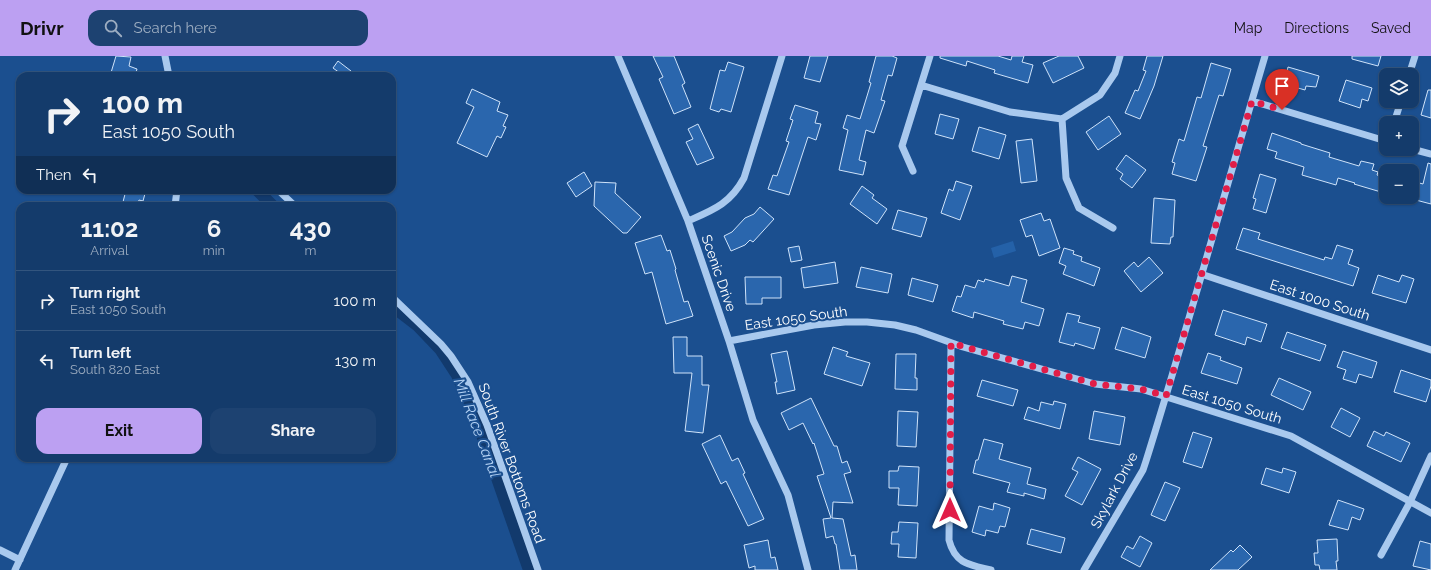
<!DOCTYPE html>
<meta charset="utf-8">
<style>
:root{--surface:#143b6b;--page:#1d4271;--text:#f1f3f6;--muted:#9dadc1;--line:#33557e;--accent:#bca0f2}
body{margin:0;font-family:Raleway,sans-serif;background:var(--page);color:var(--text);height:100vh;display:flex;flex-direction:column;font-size:15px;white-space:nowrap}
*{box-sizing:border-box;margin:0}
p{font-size:13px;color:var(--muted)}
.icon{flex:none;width:22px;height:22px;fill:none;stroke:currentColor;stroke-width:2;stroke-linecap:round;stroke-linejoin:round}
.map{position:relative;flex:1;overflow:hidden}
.side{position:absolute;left:16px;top:146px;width:380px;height:260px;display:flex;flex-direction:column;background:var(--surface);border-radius:12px;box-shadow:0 1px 3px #0004,0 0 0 1px var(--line)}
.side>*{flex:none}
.hud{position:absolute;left:16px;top:16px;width:380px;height:122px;border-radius:12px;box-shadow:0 1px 3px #0004,0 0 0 1px var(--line);background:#143b6b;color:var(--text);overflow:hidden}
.tools{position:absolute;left:1379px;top:12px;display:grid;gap:8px}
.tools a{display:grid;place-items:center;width:40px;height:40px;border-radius:8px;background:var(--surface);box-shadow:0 1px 3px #0004,0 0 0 1px var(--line);font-size:20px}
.pin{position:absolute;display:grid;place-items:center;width:34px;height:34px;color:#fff;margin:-41px -17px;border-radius:50% 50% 50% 0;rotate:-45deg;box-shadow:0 0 4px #0007}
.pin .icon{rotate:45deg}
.me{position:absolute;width:44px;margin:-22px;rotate:0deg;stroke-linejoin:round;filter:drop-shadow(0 0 3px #0008)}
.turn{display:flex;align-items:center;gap:14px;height:84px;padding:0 20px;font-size:18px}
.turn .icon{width:52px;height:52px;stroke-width:2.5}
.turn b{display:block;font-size:28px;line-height:34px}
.then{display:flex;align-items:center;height:38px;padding:0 20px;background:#0003;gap:8px;font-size:15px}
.eta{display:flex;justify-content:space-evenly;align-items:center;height:68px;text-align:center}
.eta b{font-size:24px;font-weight:700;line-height:28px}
.button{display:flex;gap:8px;margin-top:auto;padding:8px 20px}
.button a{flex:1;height:46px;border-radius:12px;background:var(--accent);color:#111;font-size:16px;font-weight:700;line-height:46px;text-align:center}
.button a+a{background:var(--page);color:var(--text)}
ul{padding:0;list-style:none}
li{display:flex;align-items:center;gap:12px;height:60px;padding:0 20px;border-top:1px solid var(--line)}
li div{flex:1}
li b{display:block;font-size:15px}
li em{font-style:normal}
header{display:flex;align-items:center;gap:24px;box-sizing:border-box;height:56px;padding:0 20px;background:var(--accent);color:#111}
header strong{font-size:19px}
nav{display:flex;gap:22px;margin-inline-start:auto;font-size:14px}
.search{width:280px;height:36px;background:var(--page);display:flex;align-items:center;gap:10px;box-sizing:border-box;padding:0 14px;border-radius:12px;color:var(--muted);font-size:15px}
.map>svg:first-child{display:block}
.green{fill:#2461a8}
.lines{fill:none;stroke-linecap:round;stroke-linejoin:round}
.canal{stroke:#123a6d;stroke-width:12}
.building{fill:#2a66ad;stroke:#cfe3fa}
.minor{stroke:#a9c9ee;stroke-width:7}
.route{stroke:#e11d48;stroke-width:7;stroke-dasharray:0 12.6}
.labels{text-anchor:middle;stroke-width:4;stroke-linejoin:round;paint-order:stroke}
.street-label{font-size:14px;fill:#fff;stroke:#1b4f8f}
.water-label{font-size:15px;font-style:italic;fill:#b5d3f5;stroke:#1b4f8f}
</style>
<header>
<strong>Drivr</strong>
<div class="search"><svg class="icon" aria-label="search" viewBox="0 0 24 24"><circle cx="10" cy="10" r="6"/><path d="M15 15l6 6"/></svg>Search here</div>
<nav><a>Map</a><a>Directions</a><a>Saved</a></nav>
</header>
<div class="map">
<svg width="1431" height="514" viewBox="0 0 1431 514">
<rect width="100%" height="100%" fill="#1b4f8f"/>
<path class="green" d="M1013,185L1016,195L994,202L991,192Z"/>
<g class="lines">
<path class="canal" d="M257,134L273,150
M392,250L418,270L440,293L457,319L474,356L529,514"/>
</g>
<path class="building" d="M116,0L131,1L129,10L137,13L135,20H110Z
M653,0H674L685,27L682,29L691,51L674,58L659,23L663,21Z
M810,0H828L820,26L804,22Z
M876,0H892L897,2L892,20L888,19L881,44L885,45L874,77L866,74L859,104L866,106L863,119L839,114L848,74L843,72L847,59L860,63L871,27L869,26Z
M940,0H998L1011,4L1012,0H1024L1022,6L1033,9L1028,27L994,17L995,14L967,5L966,10L940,2Z
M1059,0H1078L1084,12L1053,27L1043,7Z
M1147,0H1163L1154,30L1140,63L1125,57L1135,34L1138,35L1146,15L1143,14Z
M1352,0H1381L1378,10L1352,3Z
M338,5L351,15L347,20H344L333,12Z
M728,6L744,11L731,56L721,53L719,56L710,53L720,14L725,15Z
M1211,7L1231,13L1223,40L1219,39L1203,90L1207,91L1196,125L1172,118L1175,107L1172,106L1179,83L1184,85L1197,41L1201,42Z
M1288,11L1319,20L1316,31L1306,30L1305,34L1284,28Z
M1346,24L1372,32L1368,45L1362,43L1360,52L1339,45Z
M472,33L500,46L497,55L508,59L503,70L506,71L501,82L497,80L487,101L457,87L474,51L466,47Z
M1428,34H1431V62L1421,59Z
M795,49L818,56L815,67L821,68L816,84L808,81L789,139L768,133L773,119L777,120L789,86L786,85L793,64L790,63Z
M940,58L959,63L953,83L935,78Z
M1109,60L1121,78L1098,94L1086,76Z
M698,68L714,102L697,109L686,86L693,83L688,73Z
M979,71L1006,79L999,103L972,95Z
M1272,77L1301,87V88L1330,97L1329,101L1359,110L1361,105L1374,108L1372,114L1378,116L1377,119L1385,122L1381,136L1354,128L1355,127L1338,122L1336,129L1302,119L1304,111L1275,102L1277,96L1267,93Z
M1032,83L1037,125L1021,127L1016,85Z
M1126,99L1146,114L1132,132L1120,123L1123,118L1116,113Z
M1428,107L1431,108V148L1412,143V125L1423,128Z
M584,116L592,130L576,141L567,127Z
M1260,118L1276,123L1266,157L1253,153L1256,143L1253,142Z
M956,125L972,130L960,164L941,157L949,133L953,135Z
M595,126L616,127L615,137L641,161L627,177H623L594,150Z
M862,130L874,139L872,142L887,153L877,168L850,148Z
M126,134H146L143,145L139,144L137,150H122Z
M1154,142L1175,144L1173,181H1171L1170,188L1151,187Z
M760,151L774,163L753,186L750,184L745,189L731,195L724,180L732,176L745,162L754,158Z
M898,154L927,162L921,181L892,173Z
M1041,157L1044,165L1050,163L1060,192L1039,200L1032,179L1026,181L1020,164Z
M1243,172L1260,177L1258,183L1324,204L1325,201L1332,203L1337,189L1353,194L1348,208L1359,212L1353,230L1236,193Z
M661,179L667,195L670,194L676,213L675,214L684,246L688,245L693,260L666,268L652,216L645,218L635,187Z
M799,190L802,204L791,206L788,192Z
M1064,192L1074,195L1073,198L1082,201L1081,205L1100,212L1094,230L1063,218L1066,210L1059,207Z
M1149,201L1163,217L1141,236L1124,215L1134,206L1138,211Z
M835,206L838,227L804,232L801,212Z
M861,211L892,218L888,237L856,231Z
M1378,219L1399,226L1402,219L1414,223L1406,247L1372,237Z
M1012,220L1027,224L1021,246L1044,253L1039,270L1025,266L1023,273L1003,268L1004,265L974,256L973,262L952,255L957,240L961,241L965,229L975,232L978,224L984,226L985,223L1009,230Z
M745,221H781V242H762V248H746Z
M912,222L938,229L933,246L908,239Z
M1223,254L1267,268L1261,286L1247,281L1245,289L1215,279Z
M1067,257L1080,260L1078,266L1100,272L1094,293L1075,287L1074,290L1059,286Z
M1122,271L1151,281L1145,302L1115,293Z
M1287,276L1326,289L1320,305L1281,292Z
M673,281H687V300H702V329H709L703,377L685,375L692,317H674Z
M833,291L848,296L846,300L870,307L862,330L824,318Z
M787,295L795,334L777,338L775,326H777L771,298Z
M1343,295L1377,306L1372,322L1359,318L1356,327L1343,323L1346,314L1337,311Z
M1208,297L1221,301L1220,304L1242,312L1237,328L1201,317Z
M896,298H916L915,322H917V334L895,333Z
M1401,314L1431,324V330L1426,346L1394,336Z
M1279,322L1311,336L1303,354L1271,339Z
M982,324L1018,334L1013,350L977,340Z
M811,342L834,390H837L842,407L847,405L851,416L844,418L853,447L833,446L832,462L843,463L851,500L855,499L857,514H840L836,488H835L833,480L826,482L823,463L831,462L817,420L824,418L814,387L813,388L803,367L789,374L781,357Z
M1054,345L1066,348L1060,373L1024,363L1028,351L1039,355L1041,346L1053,349Z
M1341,352L1360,362L1350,381L1331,371Z
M898,355L918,356L916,391L897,390Z
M1094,355L1125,361L1120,389L1089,383Z
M1374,375L1384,380L1386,376L1410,387L1401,406L1367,390Z
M1193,376L1212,382L1202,412L1183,406Z
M720,379L732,405L738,402L745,417L743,418L764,463L748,470L726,425L721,428L702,388Z
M984,383L1003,388L999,403L1031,412L1027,428L1046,433L1044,443L1024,437V440L1007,436L1010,427L973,417L976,404H978Z
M1078,401L1101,413L1082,449L1065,440L1078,416L1072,413Z
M899,410L919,411L917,450L898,449L899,432H889V415H898Z
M1266,412L1282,417L1283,412L1296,416L1289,437L1261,428Z
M1165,426L1180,432L1165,465L1151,459Z
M1338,444L1364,453L1360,464L1352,461L1348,474L1329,469Z
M994,447L1010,452L1005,471L1000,470L998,477L986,474L985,480L972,476L979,450L993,454Z
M899,466L918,467L916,502L898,501L899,488H891L892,476H898Z
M1031,473L1065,482L1061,497L1027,488Z
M1140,480L1152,487L1140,511L1121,501L1127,490L1133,493Z
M1337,483L1338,505H1336L1337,514H1320L1319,509H1315L1314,497H1318L1317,484Z
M768,484L771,502L775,501L778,514H755V510L749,512L744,489Z
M1420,485L1431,488V514L1413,510Z
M1240,489L1252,501L1238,514H1210L1231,494L1233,496Z"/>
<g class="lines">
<path class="minor" d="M165,0L169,20
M618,0L688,165L729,285L753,364L788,439L808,514
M1409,19L1415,0
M921,29L1010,56L1062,63
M1252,45L1386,85
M1062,63L1066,122L1079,152L1113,172
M1062,63L1100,39L1115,17L1120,0
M1394,67L1401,45
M1412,93L1431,98
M913,115L902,90L930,0
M278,134L295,150
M175,150L177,134
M688,165C713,154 730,148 744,122L782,0
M1201,218L1431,294
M392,241L441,288L451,300L468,326L487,369L538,514
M729,285L814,269L845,266H867L895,269L916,274L963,291L1095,328L1141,333L1291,380L1431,457
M951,287L949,484C955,508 970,509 991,514
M0,494L20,504
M1381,499L1410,446L1431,400
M15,514L67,402
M1084,514L1143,414L1146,405C1188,271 1225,135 1265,0"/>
</g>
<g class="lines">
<path class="route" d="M950,454L951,287L1095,328L1141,333L1166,340L1252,45L1282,54"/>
</g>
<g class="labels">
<g class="street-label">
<text transform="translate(719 217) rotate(71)" y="5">Scenic Drive</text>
<text transform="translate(1320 244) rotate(18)" y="5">East 1000 South</text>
<text transform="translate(796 262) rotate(-8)" y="5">East 1050 South</text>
<text transform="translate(1232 348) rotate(17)" y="5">East 1050 South</text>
<text transform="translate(512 407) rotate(70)" y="5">South River Bottoms Road</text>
<text transform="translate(1114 434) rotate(-62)" y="5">Skylark Drive</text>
</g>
<g class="water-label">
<text transform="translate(477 372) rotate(69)" y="5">Mill Race Canal</text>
</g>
</g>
</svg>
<div class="tools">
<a><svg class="icon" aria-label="layers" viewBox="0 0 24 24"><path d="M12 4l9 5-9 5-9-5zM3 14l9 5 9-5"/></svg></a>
<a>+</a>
<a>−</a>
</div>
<div class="pin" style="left:1282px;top:54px;background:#d93025"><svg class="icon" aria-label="arrive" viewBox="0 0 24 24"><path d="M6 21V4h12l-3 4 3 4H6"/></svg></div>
<svg class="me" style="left:950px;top:454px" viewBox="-20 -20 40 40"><path d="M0-17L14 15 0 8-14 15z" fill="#e11d48" stroke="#fff" stroke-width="4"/></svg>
<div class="hud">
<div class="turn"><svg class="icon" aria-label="right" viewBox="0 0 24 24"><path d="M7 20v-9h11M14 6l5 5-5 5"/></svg><div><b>100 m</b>East 1050 South</div></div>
<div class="then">Then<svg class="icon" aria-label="left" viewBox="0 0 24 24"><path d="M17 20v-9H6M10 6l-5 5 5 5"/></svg></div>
</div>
<section class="side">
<div class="eta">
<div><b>11:02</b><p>Arrival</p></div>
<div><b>6</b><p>min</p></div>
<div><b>430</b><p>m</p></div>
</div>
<ul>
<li><svg class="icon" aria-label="right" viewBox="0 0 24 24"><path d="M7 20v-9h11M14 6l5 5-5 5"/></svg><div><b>Turn right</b><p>East 1050 South</p></div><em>100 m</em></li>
<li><svg class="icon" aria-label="left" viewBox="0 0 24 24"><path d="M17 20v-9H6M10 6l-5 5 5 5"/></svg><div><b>Turn left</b><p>South 820 East</p></div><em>130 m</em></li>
</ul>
<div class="button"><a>Exit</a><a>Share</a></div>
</section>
</div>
